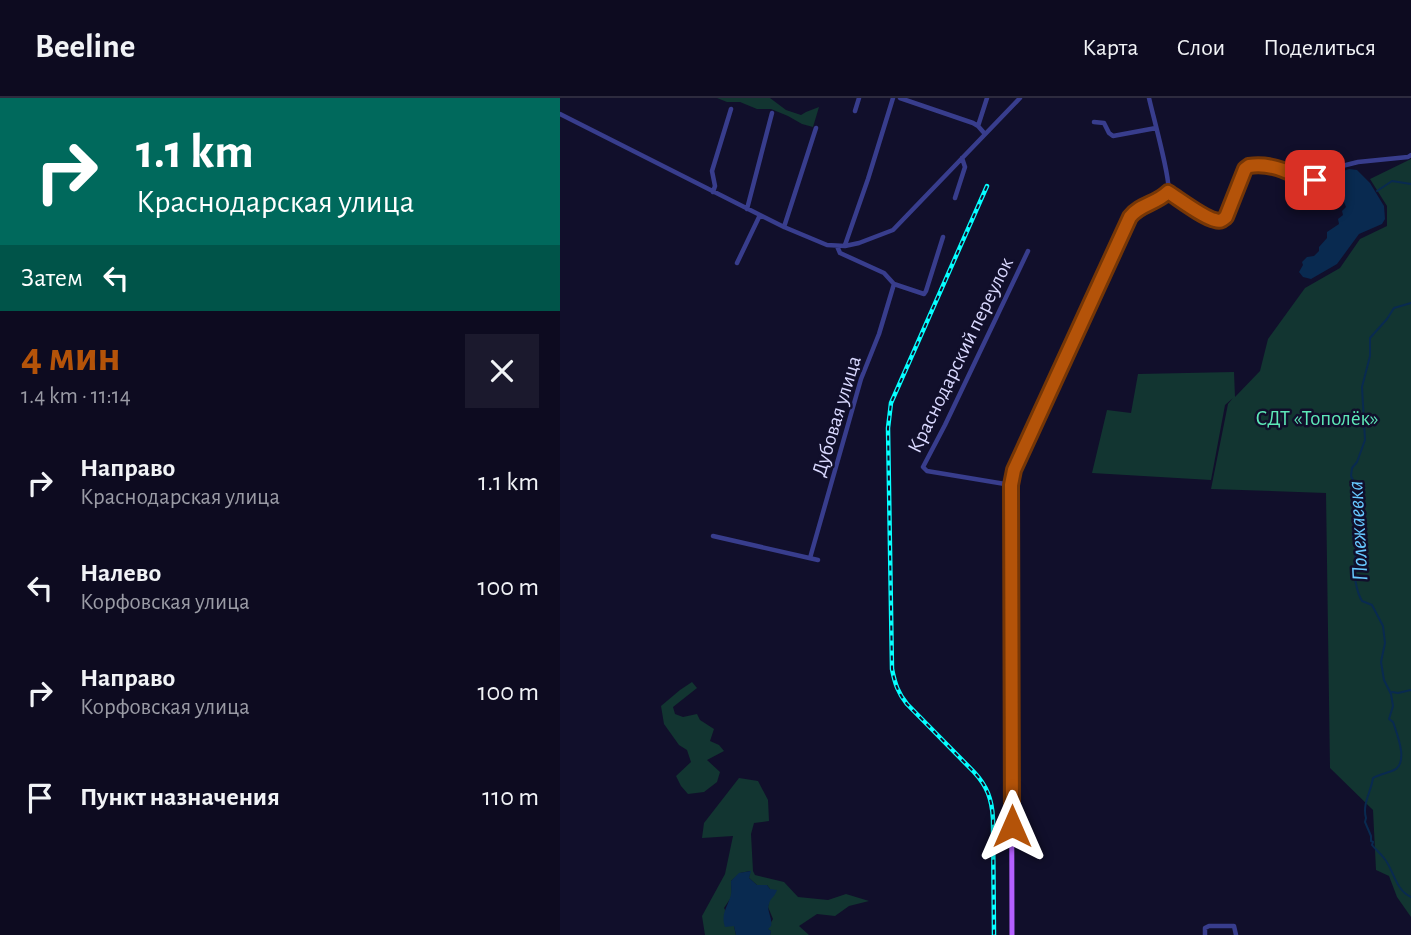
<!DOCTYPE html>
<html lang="ru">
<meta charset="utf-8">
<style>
:root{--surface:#0d0b20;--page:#1b192d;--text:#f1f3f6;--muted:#9a9ba5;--line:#2d2b3e;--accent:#b45309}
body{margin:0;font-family:"Alegreya Sans",sans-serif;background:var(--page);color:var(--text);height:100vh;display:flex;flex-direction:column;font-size:26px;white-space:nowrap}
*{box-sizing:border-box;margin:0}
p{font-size:23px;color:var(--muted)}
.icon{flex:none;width:38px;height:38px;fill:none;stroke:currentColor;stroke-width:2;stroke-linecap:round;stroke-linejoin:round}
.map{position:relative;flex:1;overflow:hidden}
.panel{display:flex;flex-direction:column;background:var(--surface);width:560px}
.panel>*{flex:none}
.hud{background:#00695c;color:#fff;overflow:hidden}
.pin{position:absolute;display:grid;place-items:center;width:60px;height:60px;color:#fff;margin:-30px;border-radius:14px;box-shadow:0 4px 10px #0006}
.me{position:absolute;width:77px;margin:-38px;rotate:0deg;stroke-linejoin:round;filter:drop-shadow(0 0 5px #0008)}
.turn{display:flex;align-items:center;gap:24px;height:147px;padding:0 21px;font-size:32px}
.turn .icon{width:91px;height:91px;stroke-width:2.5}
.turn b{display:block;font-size:49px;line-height:60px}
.then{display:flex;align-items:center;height:66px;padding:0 21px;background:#0003;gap:14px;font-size:26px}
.round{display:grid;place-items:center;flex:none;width:74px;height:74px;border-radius:0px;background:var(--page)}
.overview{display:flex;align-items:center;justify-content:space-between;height:119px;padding:0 21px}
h1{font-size:42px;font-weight:700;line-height:52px;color:var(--accent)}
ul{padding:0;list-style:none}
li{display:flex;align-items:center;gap:21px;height:105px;padding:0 21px}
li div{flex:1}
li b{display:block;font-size:26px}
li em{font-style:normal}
header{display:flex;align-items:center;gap:42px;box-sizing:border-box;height:98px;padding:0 35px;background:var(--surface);border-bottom:2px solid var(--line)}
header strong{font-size:33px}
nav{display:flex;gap:38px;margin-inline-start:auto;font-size:24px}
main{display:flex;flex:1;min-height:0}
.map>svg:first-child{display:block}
.green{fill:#123531}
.water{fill:#092a50}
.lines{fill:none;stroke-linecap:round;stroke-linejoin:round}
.stream{stroke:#092a50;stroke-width:2}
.minor{stroke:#383d8d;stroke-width:4.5}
.major{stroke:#b460ff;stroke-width:5}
.rail-casing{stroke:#05ffff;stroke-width:4.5}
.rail{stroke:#110f2b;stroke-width:2;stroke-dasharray:5;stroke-linecap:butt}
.route-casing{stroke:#753606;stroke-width:18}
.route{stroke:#b45309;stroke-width:12}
.labels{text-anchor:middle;stroke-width:5;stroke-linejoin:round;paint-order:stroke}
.street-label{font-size:21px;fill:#dad9ff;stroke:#110f2b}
.park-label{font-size:21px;fill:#5de7b7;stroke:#110f2b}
.water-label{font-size:23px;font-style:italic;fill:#67c8ff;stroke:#110f2b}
</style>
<header>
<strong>Beeline</strong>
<nav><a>Карта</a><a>Слои</a><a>Поделиться</a></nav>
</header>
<main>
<section class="panel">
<div class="hud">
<div class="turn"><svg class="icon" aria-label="right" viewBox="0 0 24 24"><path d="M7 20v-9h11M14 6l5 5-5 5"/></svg><div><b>1.1 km</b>Краснодарская улица</div></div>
<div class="then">Затем<svg class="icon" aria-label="left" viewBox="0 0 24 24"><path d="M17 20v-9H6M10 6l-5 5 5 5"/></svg></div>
</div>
<div class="overview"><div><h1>4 мин</h1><p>1.4 km · 11:14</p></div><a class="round"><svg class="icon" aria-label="close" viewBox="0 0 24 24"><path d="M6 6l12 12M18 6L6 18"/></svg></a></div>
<ul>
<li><svg class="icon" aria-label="right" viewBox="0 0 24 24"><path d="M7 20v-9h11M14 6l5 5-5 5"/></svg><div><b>Направо</b><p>Краснодарская улица</p></div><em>1.1 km</em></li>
<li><svg class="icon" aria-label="left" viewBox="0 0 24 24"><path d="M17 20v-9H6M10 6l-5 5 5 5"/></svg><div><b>Налево</b><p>Корфовская улица</p></div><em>100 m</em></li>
<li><svg class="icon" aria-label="right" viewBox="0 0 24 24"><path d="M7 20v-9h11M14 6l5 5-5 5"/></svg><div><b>Направо</b><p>Корфовская улица</p></div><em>100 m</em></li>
<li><svg class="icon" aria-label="arrive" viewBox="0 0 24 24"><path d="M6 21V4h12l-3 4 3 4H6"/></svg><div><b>Пункт назначения</b></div><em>110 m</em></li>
</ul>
</section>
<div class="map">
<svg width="851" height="837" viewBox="0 0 851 837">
<rect width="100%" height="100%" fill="#110f2b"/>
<path class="green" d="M157,0H210L226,12L241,17L246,14L259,9L253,29L242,26L228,18L211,11H197L180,4H167Z
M740,53H745L760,62L761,68L756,77L747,80L729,71L728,68Z
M851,61V819L837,799L829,778L816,772L813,712L770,670L766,395L651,391L668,306L673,300L665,307L651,382L532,375L547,312L571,315L578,276L674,274L675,299L700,273L708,241L745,190L780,170L800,141L827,128V108L810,81Z
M132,584L137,590L113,609L115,616L123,619L137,616L140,622L154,631L150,643L159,647L164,653L147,662L160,674L157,684L144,694L128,696L121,688L116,678L131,664L127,652L119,647L104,626L101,608L120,592Z
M179,680L198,683L208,702L209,723L194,725L191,736L193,773L195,777L224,784L238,799L268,802L286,796L309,803L289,808L275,818L257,816L239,828L249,837H210L211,833L207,831L213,821L208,809L210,791L207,787H197L189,780L190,773L180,775L171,783L172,798L164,810L174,828L176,837H145L142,818L165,776L173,738L142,740L144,725Z"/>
<path class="water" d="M789,71L797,72L810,85L824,108L825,121L822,126L799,136L777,166L751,181L743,179L739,174L743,167L742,164L747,159L754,158L759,153V149L767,140V134L779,126L778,121L783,117L782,113L786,109L780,94L770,83L772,77Z
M191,773L189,780L197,787H207L210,791L217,792C215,799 210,800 209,806C206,812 213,820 211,828L208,831L211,833L210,837H176L174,828L165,829C161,817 166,811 170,800C172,795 171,789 171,783L179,775Z"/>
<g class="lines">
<path class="stream" d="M817,93L832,83L851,86
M851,205L834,210L827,221L810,240V258L802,289L805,342L797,364L792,370L791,378L795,386L792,401L796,411L793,439C798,448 796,452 795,462C793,474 796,493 802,503L812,507L823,528L825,545L821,564L824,582L831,596L833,608L829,621L833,624C837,636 849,665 834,672C828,675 820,676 813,680C811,694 802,706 806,720L805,724L811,738V743L813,744L812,747C816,752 820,755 824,760C834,772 835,792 851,799
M832,594L838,595L851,592"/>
<path class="minor" d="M340,0L413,25L418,28L425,36
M295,13L299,0
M0,16L224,129L267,147L285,148L299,145L333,132L460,0
M534,24L544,25L549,35L553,38L596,30
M418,28L427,0
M153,94L155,88L152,73L171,11
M608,94C618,101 644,120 655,122C661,124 662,122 666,119L686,71L689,68H710L726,72L747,83L755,82L774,70L798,64L848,59L851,57
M395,100L405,69L402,60
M578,110C586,107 604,103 608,94C612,86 592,14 589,0
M187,111L212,15
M224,129L256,30
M285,147L308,81L333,0
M277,148L280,155L324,175L334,186L364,196L366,193L383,139
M177,165L200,117
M451,387L367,373L363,369L385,327L468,153
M153,438L258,462
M250,460L301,281L319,236L334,186
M645,837V830L649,828H674L676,837"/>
<path class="major" d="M452,837L451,387L454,372L570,119L578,110"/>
<defs>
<path id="rail" d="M427,88L331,305L328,330L332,571C335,586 338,595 347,606L414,674C427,688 432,701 433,721L434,837"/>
</defs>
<use href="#rail" class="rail-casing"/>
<use href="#rail" class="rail"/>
</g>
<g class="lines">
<defs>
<path id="route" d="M452,728L451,387L454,372L570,119C580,106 596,106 608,94C619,101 644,120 655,122C661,124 662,122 666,119L685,71L689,68C701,66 712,68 723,72C734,76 743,84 755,82"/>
</defs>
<use href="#route" class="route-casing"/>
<use href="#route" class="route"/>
</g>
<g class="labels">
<g class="street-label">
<text transform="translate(400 257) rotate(-64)" y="7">Краснодарский переулок</text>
<text transform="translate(276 318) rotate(-73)" y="7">Дубовая улица</text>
</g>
<g class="park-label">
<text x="757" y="327">СДТ «Тополёк»</text>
</g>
<g class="water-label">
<text transform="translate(797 433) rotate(-93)" y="8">Полежаевка</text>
</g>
</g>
</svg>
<div class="pin" style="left:755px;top:82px;background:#d93025"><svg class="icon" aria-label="arrive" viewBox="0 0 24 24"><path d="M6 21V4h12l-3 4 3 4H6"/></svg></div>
<svg class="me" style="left:452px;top:728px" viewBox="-20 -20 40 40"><path d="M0-17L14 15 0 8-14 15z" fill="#b45309" stroke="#fff" stroke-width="4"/></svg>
</div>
</main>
